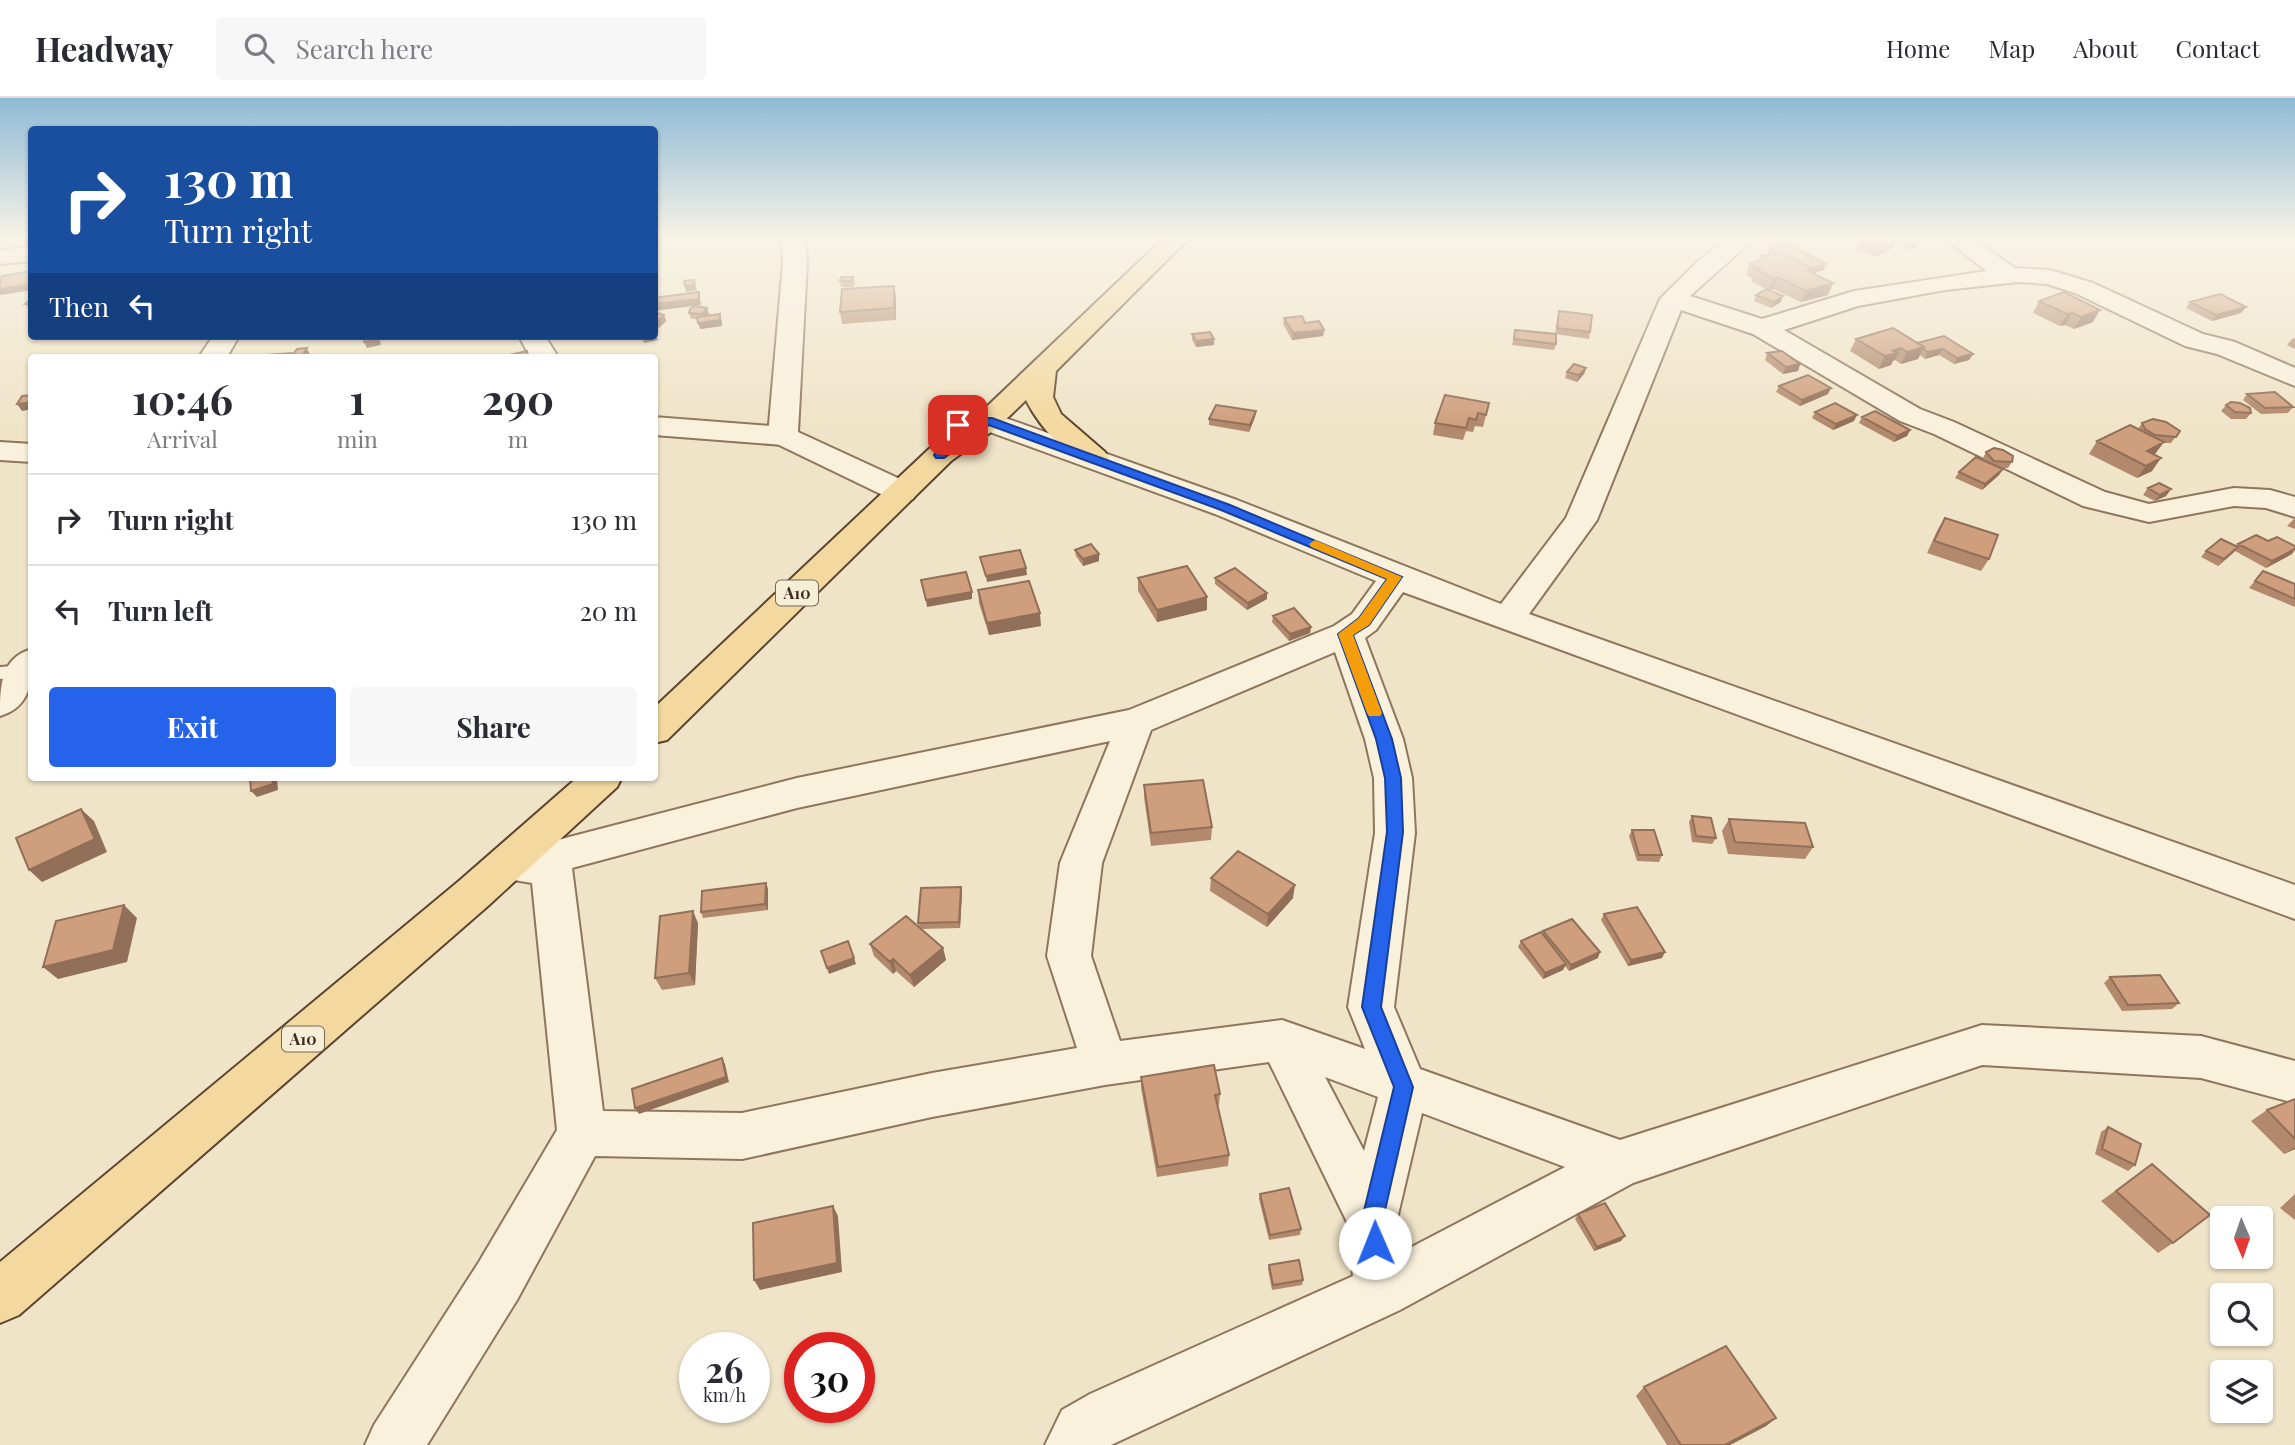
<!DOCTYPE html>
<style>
:root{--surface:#fff;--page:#f7f7f7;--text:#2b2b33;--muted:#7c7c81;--line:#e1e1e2;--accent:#2563eb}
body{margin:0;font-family:"Playfair Display",serif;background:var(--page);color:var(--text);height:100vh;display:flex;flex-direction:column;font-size:26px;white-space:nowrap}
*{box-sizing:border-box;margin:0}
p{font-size:23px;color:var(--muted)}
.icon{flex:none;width:38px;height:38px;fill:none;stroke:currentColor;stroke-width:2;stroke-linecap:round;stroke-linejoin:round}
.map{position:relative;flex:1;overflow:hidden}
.sheet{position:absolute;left:28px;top:256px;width:630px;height:427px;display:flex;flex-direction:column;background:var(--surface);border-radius:7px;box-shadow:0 2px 5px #0004}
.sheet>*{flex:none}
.hud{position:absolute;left:28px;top:28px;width:630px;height:214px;border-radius:7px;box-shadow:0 2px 5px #0004;background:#1a4fa0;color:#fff;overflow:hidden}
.needle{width:46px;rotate:178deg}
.buttons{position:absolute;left:2210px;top:1108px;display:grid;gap:14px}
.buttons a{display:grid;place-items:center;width:63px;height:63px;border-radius:7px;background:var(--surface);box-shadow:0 2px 5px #0004;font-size:35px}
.speed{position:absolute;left:679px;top:1234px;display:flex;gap:14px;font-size:35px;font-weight:700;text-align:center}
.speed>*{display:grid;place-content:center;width:91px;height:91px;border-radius:50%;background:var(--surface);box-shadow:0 2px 5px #0004;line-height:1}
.speed small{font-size:18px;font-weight:400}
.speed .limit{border:10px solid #d22;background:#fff;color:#111}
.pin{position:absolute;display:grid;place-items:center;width:60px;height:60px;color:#fff;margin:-30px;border-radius:14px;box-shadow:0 4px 10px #0006}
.me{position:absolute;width:77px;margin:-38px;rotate:359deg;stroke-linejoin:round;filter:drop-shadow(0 0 5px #0008)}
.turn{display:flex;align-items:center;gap:24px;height:147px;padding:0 21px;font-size:32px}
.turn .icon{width:91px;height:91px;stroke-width:2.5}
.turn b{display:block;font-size:49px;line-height:60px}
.then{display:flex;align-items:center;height:66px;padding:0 21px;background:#0003;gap:14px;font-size:26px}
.eta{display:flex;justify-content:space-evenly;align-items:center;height:119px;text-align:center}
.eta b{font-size:42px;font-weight:700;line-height:49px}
.button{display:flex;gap:14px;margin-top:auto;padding:14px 21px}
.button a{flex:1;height:80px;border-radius:7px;background:var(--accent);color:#fff;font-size:28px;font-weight:700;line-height:80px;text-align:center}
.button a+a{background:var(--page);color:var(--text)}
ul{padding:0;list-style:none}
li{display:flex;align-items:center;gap:21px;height:91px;padding:0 21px;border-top:2px solid var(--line)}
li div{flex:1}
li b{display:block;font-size:26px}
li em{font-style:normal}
header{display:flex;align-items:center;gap:42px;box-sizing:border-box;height:98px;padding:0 35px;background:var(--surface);border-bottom:2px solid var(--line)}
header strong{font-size:33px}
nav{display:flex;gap:38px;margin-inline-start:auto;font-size:24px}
.search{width:490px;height:63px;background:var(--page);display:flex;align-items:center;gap:18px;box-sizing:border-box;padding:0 24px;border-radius:7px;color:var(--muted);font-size:26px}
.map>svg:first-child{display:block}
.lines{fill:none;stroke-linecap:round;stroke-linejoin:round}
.service-casing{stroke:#8d765c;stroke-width:4}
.minor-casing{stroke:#8d765c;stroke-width:4}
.tertiary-casing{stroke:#8d765c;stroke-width:4}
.primary-casing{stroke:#5b4430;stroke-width:4}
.service{fill:#faf1dc;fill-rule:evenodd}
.minor{fill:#faf1dc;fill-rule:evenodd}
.tertiary{fill:#faf1dc;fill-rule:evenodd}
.primary{fill:#f3d9a0;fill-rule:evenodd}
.wall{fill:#b2896c}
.shaded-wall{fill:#916f58}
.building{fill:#cf9f7d;stroke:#916f58;stroke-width:2}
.route{fill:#2563eb;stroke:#184099;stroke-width:2}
.slow{fill:#f59e0b}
.labels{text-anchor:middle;stroke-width:5;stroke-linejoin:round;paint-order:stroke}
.shield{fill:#f7eed8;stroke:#756857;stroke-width:2}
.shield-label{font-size:16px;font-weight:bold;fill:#3d2e20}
</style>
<header>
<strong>Headway</strong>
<div class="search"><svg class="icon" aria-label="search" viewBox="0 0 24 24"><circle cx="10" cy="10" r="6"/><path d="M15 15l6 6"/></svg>Search here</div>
<nav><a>Home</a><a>Map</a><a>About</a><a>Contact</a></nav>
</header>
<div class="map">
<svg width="2295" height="1347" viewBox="0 0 2295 1347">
<rect width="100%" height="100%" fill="#f0e4c8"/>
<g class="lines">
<defs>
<path id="service" d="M25,567L32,569L31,577L0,581V569Z"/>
<path id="minor" d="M1730,139H1756L1690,198L1762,221L1854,193L1987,173L1942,139H1969L2015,170L2050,172L2093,185L2203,236L2235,244L2295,270V288L2217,256L2185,248L2075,195L2047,186L2018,184L1945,192L1858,208L1784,232L1920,311L1954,324L2105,394L2149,406L2234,390L2270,392L2295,399V419L2266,410L2234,408L2149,424L2083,408L1934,336L1900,323L1753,236L1681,212L1597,422L1529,516L2295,787V821L1403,494L1376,532L1365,540L1403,641L1412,680L1415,735L1394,909L1420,971L1620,1042L1982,927L2201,938L2295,963V1005L2201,980L1982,967L1633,1085L1400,1212L1111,1347H1045L1062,1312L1090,1296L1353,1178L1347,1124L1269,964L1105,987L932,1019L742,1061L595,1058L517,1202L427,1347H365L374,1327L479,1164L557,1032L532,785L514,782L508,770L514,758L550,744L797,680L1129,612L1334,528L1352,516L1376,483L1215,416L957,322L953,316L957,310L967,307L977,310L1237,402L1501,506L1566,420L1660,201L1697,164ZM1335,554L1365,641L1374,680L1375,735L1348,909L1365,951L1282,922L1120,943L1091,858L1102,765L1151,632ZM1110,643L1060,765L1047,858L1077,950L932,975L742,1015L603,1013L572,770L797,710ZM1325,979L1378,999L1364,1053ZM1422,1015L1565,1069L1402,1154L1397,1121Z
M32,149V163L0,166V152Z
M213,238H239L227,259H199Z
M519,238H545L558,259H530Z
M654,319L783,329L793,332L798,338L793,344L783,347L654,337Z
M0,344L32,346V364L0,362Z
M32,551C32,580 33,608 0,618C0,589 0,560 32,551Z"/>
<path id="tertiary" d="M781,139H805L807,164L798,334L913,387L917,394L913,401L902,403L891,401L773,344L768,338L783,164Z"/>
<path id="primary" d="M1165,139H1190L1056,273L1053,299L1061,316L1105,354L1109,360L1105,366C1075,374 1038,326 1026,302L998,329L951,363L667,642L654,645V610L929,351L978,317Z
M578,679H622L617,689L489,807L19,1217L0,1225V1164L459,783Z"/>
</defs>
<use href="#service" class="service-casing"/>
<use href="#minor" class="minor-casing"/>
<use href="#tertiary" class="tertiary-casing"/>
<use href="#primary" class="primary-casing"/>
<use href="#service" class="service"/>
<use href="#minor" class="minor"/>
<use href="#tertiary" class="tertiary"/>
<use href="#primary" class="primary"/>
</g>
<path class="wall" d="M1872,139H1917L1914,140L1920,143L1917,149L1909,152L1895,145L1893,150L1876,159L1856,151L1859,145Z
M2013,139H2044L2020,143Z
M1770,150L1824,172L1813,175L1833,185L1828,197L1801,204L1773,191L1770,192L1781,204L1771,210L1754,203L1756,197L1768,192L1751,183L1752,180L1746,177L1750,166L1760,162L1761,158L1769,157L1767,156Z
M853,179L855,185L853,189H841L840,183Z
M894,188L896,199V222L842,226L840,214Z
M2064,194L2093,224L2074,231L2065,227L2060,228L2033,215L2039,203Z
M32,200V212H29L25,206Z
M2190,204L2246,209L2241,215L2212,223L2186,210Z
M707,210L709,216L708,217L722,222V228L700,231L698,221H691L689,215Z
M1559,213L1590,234L1589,241L1555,236Z
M654,214L664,217L666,223L659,230L654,231Z
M1284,220L1305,225L1324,232L1323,238L1292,242L1283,226Z
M1515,232L1556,246L1554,252L1512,247Z
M1192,236L1214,247L1196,249L1192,242Z
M2295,240V251L2287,247L2292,241Z
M1856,241L1917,245L1973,256L1969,262L1954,266L1939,257L1925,261L1920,257L1918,261L1901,266L1895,262L1893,263L1891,267L1879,271L1850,253Z
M1767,255L1800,266L1798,273L1783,276L1765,262Z
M1586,270L1584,276L1577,284L1565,280L1567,274Z
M1779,288L1828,296L1800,308L1776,294Z
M2247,296L2293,309L2288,315L2261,316L2243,302Z
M1489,305L1483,329L1475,328L1473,334L1466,333L1463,342L1433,337L1435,325Z
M2226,307L2251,315L2246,321H2231L2221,313Z
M1256,313L1255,319L1249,334L1209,327V321Z
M1815,314L1854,323L1833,332L1812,320Z
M1862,319L1910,332L1907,338L1894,344L1859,325Z
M2142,325L2180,333L2171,345H2163L2154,357L2152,373L2137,380L2089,356L2097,343L2138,331Z
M1986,354L2012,364L2008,370H2001L1999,377L1982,392L1955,380L1959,374L1985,363L1983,360Z
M2148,390L2171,391L2166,398L2155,403L2143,397Z
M1945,420L1989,461L1981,473L1927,455L1937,433Z
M2295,420V431L2287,428Z
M2238,446L2292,456L2266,470L2235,453L2218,468L2201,459L2206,453L2236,448Z
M1075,452L1099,463L1083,468L1076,458Z
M2263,473L2295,486V509L2249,490Z
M1138,480L1207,512L1157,524L1138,493Z
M1215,480L1267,501L1247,512L1215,486Z
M978,492L1041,528L989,537L979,505Z
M1273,518L1311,529L1310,535L1289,543L1272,524Z
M1144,687L1212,729L1211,742L1151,748L1144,699Z
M1692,718L1716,740L1712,746L1692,744L1689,724Z
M1729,721L1813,749L1805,761L1728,756L1722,733Z
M1632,732L1662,757L1659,764L1637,763L1629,738Z
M1211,780L1293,800L1267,829L1210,793Z
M766,785L768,791V812L703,820L701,814Z
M962,795L960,830L921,831L943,850L946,862L914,889L896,873L893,876L874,858L870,846L919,830L918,825Z
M1604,816L1662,860L1628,868L1601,822Z
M698,825L695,887L662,892L655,880Z
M1543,833L1598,860L1569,873L1565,868L1563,872L1543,881L1518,849L1521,843L1542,836Z
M2110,879L2179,905L2172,911L2122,913L2104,885Z
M1141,979L1220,996L1219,1007H1217L1229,1057L1228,1068L1157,1079L1141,990Z
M2295,1001V1051L2284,1056L2251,1023L2267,1012Z
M2108,1029L2135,1067L2128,1073L2095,1056L2101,1034Z
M2152,1066L2173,1145L2158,1155L2101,1103Z
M1260,1096L1301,1131L1300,1137L1269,1142L1259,1101Z
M2295,1096V1122L2280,1110Z
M1578,1116L1621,1143L1594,1153L1575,1121Z
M1269,1167L1303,1182L1302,1187L1272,1192L1268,1171Z
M1644,1289L1776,1320L1766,1328L1730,1347H1667L1636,1298Z"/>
<path class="shaded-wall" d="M2022,139H2044L2020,143Z
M1920,143L1917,149L1909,152L1911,146Z
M1896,144L1893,150L1876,159L1878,153Z
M1826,166L1824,172L1811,176L1808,183L1809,171Z
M1778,179L1773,191L1769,192L1774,181Z
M1833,185L1828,197L1801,204L1806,193Z
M32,186V192L1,197L0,196V191Z
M695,186L697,192L686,194L685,188Z
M894,188L896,199V222L894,210Z
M699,194L701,207L654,213V206Z
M1783,198L1781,204L1771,210L1773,204Z
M2246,209L2241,215L2212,223L2216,217Z
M707,210L709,216L704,222L702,216Z
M2100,212L2093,224L2074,231L2081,219Z
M2072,215L2065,227L2060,228L2067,216Z
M720,216L722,228L700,231L698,225Z
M664,217L666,223L659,230L657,224Z
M1324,232L1323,238L1292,242L1293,235Z
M654,236H656L658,242L644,245L642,239L654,238Z
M378,238L380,243L381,247L367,250L364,244Z
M1214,241V247L1196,249V243Z
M1924,249L1918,261L1901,266L1907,254Z
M307,250L311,259L302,258Z
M1901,250L1895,262L1893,263L1891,267L1879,271L1885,258L1893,253Z
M1943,251L1939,257L1925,261L1928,254Z
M1973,256L1969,262L1954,266L1957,260Z
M1800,266L1798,273L1783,276L1786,269Z
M1586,270L1584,276L1577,284L1579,277Z
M1831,290L1828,296L1800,308L1802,302Z
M32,304V311L22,313L17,306Z
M1256,313L1255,319L1249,334L1250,327Z
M1857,317L1854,323L1833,332L1836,326Z
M1910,332L1907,338L1894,344L1897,338Z
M2164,344L2155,356L2138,365L2147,353Z
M2161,360L2152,373L2137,380L2146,368Z
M2003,371L1999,377L1982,392L1985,386Z
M2171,391L2166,398L2155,403L2160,397Z
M2238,449L2233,455L2218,468L2224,461Z
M2295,451L2292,456L2266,470L2272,463Z
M1099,456V463L1083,468V461Z
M1026,470L1027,477L987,484L986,478Z
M972,494V501L927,509L926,502Z
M1267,495V501L1247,512L1248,505Z
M1207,499V512L1157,524V512Z
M1040,515L1041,528L989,537L987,525Z
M1311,529L1310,535L1289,543L1290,536Z
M273,679H277L278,692L257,699L251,693Z
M81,711L94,723L107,754L42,784L29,772Z
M766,785L768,791V812L765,806Z
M1295,787L1293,800L1267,829L1268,816Z
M961,789L962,795L960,830L959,824Z
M124,807L137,820L127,864L58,881L43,869Z
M693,813L698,825L695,887L689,875Z
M943,850L946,862L914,889L910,877Z
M1600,854L1598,860L1569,873L1571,867Z
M1665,854L1662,860L1628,868L1631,862Z
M854,860L856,866L829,876L827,870Z
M893,861L896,873L893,876L890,864Z
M1566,866L1563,872L1543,881L1545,875Z
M722,960L725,966L729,984L639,1016L635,1010Z
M2295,1049V1051L2284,1056Z
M833,1108L838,1118L842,1174L760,1192L754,1182Z
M1625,1138L1621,1143L1594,1153L1597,1149Z
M1776,1320L1766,1328L1730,1347H1725Z"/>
<path class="building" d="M1872,139H1883L1896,144L1878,153L1859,145Z
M1896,139H1911L1920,143L1911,146Z
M1787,145L1826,166L1812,170L1770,150Z
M1779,155L1813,171L1808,173L1833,185L1806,193L1778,179L1774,181L1755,171L1759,170L1750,166L1765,160L1761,158Z
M32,173V186L0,191V183L2,178Z
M841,179H853L852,183H840Z
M694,182L695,186L685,188L684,183Z
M894,188V210L840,214L842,191Z
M1766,191L1783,198L1773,204L1756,197Z
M699,194V201L654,206V200Z
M2064,194L2100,212L2081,219L2072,215L2067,216L2039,203Z
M2220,196L2246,209L2216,217L2190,204Z
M32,200V206H25Z
M695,208L707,210L702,216L689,215L690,211Z
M1559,213L1592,217L1590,234L1557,230Z
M654,214L664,217L657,224H654Z
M720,216V222L698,225L697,219Z
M1302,218L1305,225L1319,223L1324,232L1293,235L1284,220Z
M1893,230L1924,249L1907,254L1901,250L1893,253L1897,255L1885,258L1856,241Z
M1515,232L1556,236V246L1514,241Z
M1210,234L1214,241L1196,243L1192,236Z
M369,238H377L378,241L364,244V239Z
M1944,238L1973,256L1957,260L1943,251L1928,254L1923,251L1924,249L1917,245Z
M307,250L302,258L321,257L319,259H252V258L294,255L297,251Z
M527,253L528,259H510L509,257Z
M1782,253L1800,266L1786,269L1767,255Z
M1574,266L1586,270L1579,277L1567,274Z
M1808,277L1831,290L1802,302L1779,288Z
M2275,294L2293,309L2265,310L2247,296Z
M32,297V304L17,306L22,298Z
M1445,297L1489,305L1486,317L1478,315L1476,322L1469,320L1466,330L1435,325Z
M2231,304L2240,305L2250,310L2251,315L2235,314L2226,307Z
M1835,305L1857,317L1836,326L1815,314Z
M1216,307L1256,313L1250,327L1209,321Z
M1875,313L1910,332L1897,338L1862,319Z
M2153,321L2166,324L2180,333L2176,339L2155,337L2145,331L2142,325Z
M2130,327L2164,344L2147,353L2161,360L2146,368L2097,343Z
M1994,350L2003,352L2013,358L2012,364L1994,363L1986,354Z
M1976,359L2003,371L1985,386L1959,374Z
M2159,385L2171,391L2160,397L2148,390Z
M1945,420L1998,437L1989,461L1934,443Z
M2256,437L2268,443L2277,439L2295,448V451L2272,463L2238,446Z
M2221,441L2238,449L2224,461L2206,453Z
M1091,446L1099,456L1083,461L1075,452Z
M1020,452L1026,470L986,478L980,459Z
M1187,468L1207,499L1157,512L1138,480Z
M1235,470L1267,495L1248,505L1215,480Z
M2263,473L2295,486V501L2255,483Z
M966,474L972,494L926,502L921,482Z
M1029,483L1040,515L987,525L978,492Z
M1294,510L1311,529L1290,536L1273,518Z
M250,679H273V686L251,693Z
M1203,682L1212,729L1151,735L1144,687Z
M81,711L95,741L29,772L16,740Z
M1692,718L1711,720L1716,740L1696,738Z
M1729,721L1805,725L1813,749L1735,744Z
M1632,732H1654L1662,757H1639Z
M1238,753L1295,787L1268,816L1211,780Z
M766,785L765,806L701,814L702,793Z
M961,789L959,824L918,825L921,790Z
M124,807L113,852L43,869L56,823Z
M1637,809L1665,854L1631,862L1604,816Z
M693,813L689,875L655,880L660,818Z
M906,818L943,850L910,877L893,861L890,864L870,846Z
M1572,821L1600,854L1571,867L1543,833Z
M1541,834L1566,866L1545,875L1521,843Z
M848,843L854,860L827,870L821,853Z
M2160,877L2179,905L2128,907L2110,879Z
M722,960L726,979L635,1010L632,991Z
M1214,967L1220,996L1215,997L1229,1057L1158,1069L1141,979Z
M2295,1001V1041L2267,1012Z
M2108,1029L2141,1046L2135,1067L2102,1051Z
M2152,1066L2210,1117L2173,1145L2116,1093Z
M1289,1090L1301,1131L1270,1137L1260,1096Z
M1605,1105L1625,1138L1597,1149L1578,1116Z
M833,1108L837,1165L754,1182L753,1125Z
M1299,1162L1303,1182L1273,1187L1269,1167Z
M1726,1248L1776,1320L1725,1347H1681L1644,1289Z"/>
<linearGradient id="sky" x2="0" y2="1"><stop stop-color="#8fbad6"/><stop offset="0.43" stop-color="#f8f3e6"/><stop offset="1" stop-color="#f8f3e6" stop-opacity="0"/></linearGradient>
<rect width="2295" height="327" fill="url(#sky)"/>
<path class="route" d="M983,320H992L1230,407L1402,479L1369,527L1353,537L1392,641L1401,680L1403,734L1381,909L1413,989L1383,1121L1386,1145L1383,1152L1375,1155L1368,1152L1362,1121L1394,989L1362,909L1387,734L1385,680L1376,641L1338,536L1359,520L1387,481L1221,412L989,327L944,360H936L934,357L954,324L964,327L957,339Z"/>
<path class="slow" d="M1315,442L1402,479L1369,527L1353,537L1382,615L1380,618H1369L1367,615L1338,536L1359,520L1387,481L1311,449L1309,446Z"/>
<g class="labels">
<g class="shield">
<rect x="776" y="482.5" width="42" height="25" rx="5"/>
<rect x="282" y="928.5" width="42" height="25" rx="5"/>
</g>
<g class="shield-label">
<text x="797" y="501">A10</text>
<text x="303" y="947">A10</text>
</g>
</g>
</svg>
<div class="buttons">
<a><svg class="needle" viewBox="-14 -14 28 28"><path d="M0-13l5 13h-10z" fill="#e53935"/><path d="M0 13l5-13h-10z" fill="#7c7c81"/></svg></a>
<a><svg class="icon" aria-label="search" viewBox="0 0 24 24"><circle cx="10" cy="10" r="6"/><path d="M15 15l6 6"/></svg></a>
<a><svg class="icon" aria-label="layers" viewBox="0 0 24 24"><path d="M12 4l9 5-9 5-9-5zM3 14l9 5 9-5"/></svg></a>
</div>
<div class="speed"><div>26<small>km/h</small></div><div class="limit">30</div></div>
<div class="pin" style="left:958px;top:327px;background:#d93025"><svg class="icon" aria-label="arrive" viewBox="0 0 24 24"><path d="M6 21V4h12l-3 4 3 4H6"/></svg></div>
<svg class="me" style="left:1375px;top:1145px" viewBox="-20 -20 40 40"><circle r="19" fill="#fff"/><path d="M0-13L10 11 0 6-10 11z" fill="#2563eb"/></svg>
<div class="hud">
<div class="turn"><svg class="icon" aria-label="right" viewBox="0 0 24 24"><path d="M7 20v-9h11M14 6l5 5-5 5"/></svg><div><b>130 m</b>Turn right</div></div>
<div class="then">Then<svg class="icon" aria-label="left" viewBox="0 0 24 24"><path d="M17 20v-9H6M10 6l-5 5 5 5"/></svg></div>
</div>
<section class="sheet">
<div class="eta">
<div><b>10:46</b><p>Arrival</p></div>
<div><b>1</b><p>min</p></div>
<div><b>290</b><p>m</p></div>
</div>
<ul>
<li><svg class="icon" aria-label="right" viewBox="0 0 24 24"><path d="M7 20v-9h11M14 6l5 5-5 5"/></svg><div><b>Turn right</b></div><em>130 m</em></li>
<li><svg class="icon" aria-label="left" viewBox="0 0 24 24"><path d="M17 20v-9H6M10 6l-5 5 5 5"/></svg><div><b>Turn left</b></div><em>20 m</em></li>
</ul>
<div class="button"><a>Exit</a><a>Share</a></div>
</section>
</div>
